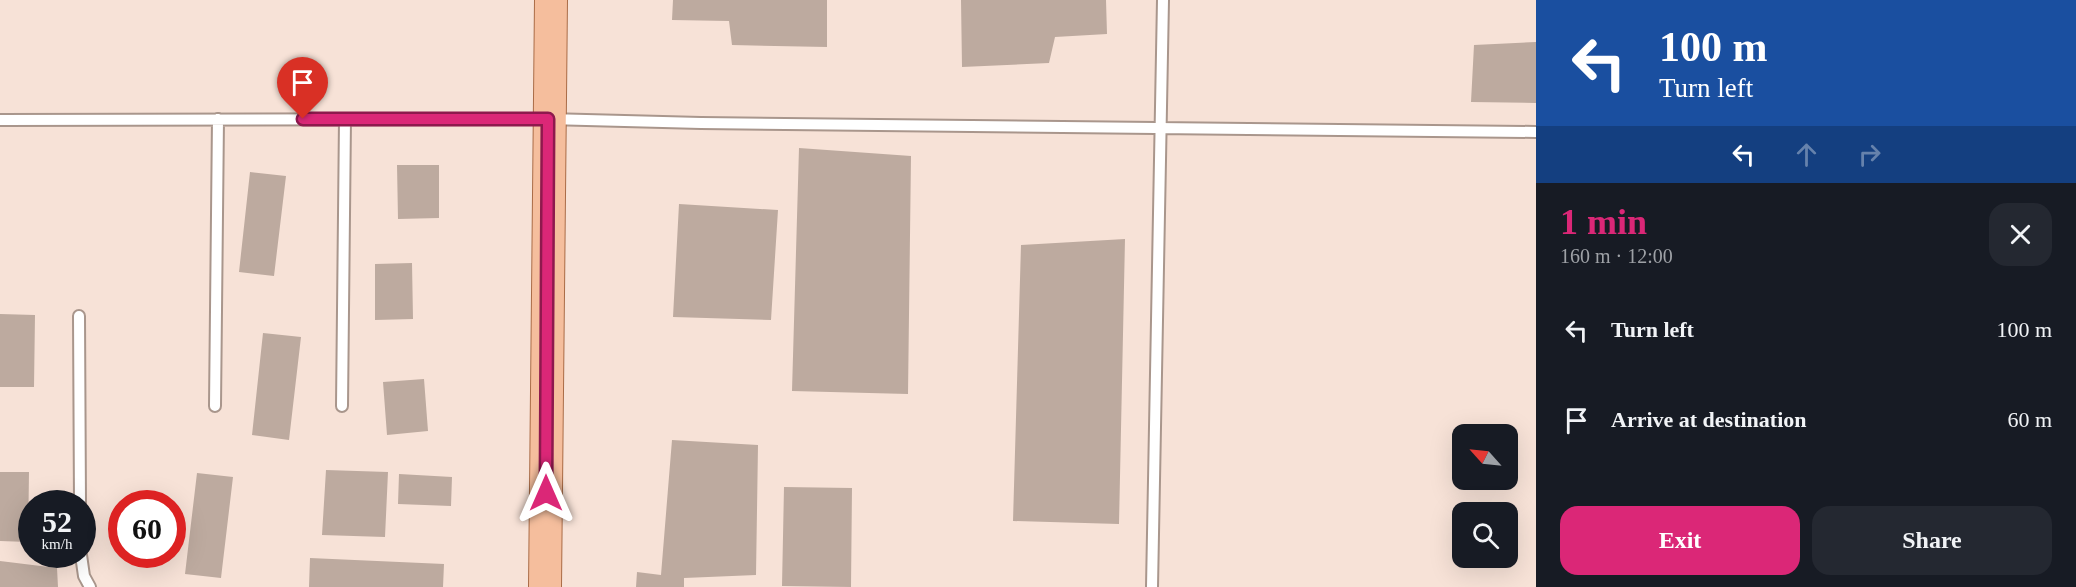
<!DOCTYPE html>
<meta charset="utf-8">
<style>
:root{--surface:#171b24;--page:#242831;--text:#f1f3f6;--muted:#9ea1a6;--accent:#db2777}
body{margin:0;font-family:"Times New Roman",serif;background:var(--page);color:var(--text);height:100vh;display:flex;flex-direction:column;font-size:22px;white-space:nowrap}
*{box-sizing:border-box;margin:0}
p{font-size:20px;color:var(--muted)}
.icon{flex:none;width:33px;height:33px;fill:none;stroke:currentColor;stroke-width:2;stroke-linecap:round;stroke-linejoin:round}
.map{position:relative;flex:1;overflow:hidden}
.side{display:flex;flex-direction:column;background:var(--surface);width:540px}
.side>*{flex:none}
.top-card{background:#1a4fa0;color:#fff;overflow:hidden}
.needle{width:39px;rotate:297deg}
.fabs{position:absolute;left:1452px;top:424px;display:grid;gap:12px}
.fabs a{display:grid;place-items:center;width:66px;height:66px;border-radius:12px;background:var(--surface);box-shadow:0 6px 24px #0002;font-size:30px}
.speed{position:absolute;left:18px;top:490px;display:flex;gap:12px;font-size:30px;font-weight:700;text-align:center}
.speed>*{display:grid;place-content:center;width:78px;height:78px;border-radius:50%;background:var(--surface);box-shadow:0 6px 24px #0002;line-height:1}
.speed small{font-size:15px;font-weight:400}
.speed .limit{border:9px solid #d22;background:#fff;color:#111}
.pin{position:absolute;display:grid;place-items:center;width:51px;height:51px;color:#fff;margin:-62px -26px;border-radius:50% 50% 50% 0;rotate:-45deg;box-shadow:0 0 6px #0007}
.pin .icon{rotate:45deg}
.me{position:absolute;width:66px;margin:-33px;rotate:0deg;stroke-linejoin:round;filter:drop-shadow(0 0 4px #0008)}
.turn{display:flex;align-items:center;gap:21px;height:126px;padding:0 24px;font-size:27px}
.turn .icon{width:78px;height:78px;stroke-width:2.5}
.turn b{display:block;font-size:42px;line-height:51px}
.lanes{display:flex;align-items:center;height:57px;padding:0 24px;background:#0003;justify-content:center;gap:30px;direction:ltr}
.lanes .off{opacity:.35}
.round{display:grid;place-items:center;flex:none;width:63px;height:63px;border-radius:18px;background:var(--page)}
.head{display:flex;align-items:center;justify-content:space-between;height:102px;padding:0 24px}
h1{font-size:36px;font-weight:600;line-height:45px;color:var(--accent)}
.action{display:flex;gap:12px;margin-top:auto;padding:12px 24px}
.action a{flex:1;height:69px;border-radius:18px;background:var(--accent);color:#fff;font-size:24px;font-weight:600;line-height:69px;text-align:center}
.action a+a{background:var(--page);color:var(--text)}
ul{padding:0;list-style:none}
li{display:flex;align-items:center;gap:18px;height:90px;padding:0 24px}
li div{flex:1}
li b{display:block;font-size:22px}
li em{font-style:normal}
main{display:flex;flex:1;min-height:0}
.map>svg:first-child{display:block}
.building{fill:#bdaa9f}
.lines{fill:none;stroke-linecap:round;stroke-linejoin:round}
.service-casing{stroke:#a9968c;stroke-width:14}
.primary-casing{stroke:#aa6c47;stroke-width:34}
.service{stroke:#fff;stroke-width:10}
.primary{stroke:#f5be9d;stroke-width:32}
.route-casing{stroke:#8e194d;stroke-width:15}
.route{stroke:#db2777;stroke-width:10}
</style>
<main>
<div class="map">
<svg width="1536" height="587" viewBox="0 0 1536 587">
<rect width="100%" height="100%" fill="#f7e2d7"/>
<path class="building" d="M673,0H827V47L732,45L729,21L672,20Z
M961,0H1106L1107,34L1055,37L1049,63L962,67Z
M1536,42V103L1471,102L1474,45Z
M799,148L911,156L908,394L792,391Z
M397,165H439V218L398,219Z
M250,172L286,176L274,276L239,272Z
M679,204L778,210L771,320L673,317Z
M1125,239L1119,524L1013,521L1021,245Z
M412,263L413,319L375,320V264Z
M0,314L35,315L34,387H0Z
M263,333L301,337L289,440L252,435Z
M424,379L428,431L387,435L383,382Z
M672,440L758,445L756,575L684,578V587H636L637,572L661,575Z
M326,470L388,472L385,537L322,535Z
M0,472H29L28,542L0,541Z
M197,473L233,477L221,578L185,574Z
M399,474L452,477L451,506L398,504Z
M784,487L852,488L851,587L782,586Z
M310,558L444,564L443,587H309Z
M0,561L57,568L58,587H0Z"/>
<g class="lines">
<defs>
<path id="service" d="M0,120L548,119L701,123L1536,132
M79,316L80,504
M215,406L218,119
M342,406L345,119
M81,555L84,576L90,587
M1152,587L1163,0"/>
<path id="primary" d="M545,587L551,0"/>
</defs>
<use href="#service" class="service-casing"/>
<use href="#primary" class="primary-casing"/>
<use href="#service" class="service"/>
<use href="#primary" class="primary"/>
</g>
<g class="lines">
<defs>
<path id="route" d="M303,119H548L546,493"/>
</defs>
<use href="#route" class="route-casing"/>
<use href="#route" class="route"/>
</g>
</svg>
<div class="fabs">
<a><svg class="needle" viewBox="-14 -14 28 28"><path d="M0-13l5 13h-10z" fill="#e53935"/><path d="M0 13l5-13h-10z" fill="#9ea1a6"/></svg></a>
<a><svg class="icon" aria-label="search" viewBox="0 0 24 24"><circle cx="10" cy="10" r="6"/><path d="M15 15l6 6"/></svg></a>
</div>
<div class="speed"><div>52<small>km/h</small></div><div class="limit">60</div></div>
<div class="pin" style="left:303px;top:119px;background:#d93025"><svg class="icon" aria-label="arrive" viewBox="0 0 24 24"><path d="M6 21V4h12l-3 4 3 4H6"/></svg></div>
<svg class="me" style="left:546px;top:493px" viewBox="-20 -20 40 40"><path d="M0-17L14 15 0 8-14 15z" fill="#db2777" stroke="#fff" stroke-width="4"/></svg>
</div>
<section class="side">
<div class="top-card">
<div class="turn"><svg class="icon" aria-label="left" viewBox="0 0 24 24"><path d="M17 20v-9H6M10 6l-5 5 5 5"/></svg><div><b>100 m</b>Turn left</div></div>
<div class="lanes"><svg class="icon" aria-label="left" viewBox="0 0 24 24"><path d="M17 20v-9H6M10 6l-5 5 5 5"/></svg><svg class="icon off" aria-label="ahead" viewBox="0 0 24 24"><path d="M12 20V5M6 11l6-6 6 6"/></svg><svg class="icon off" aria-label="right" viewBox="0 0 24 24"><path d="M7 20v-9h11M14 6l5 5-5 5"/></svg></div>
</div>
<div class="head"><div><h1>1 min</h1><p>160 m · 12:00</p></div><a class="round"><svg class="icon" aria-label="close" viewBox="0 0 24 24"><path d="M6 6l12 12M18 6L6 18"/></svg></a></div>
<ul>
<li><svg class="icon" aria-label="left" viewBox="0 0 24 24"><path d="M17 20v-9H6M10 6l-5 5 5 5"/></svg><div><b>Turn left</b></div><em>100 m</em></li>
<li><svg class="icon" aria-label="arrive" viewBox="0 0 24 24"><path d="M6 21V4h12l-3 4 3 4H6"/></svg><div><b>Arrive at destination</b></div><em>60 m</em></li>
</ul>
<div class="action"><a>Exit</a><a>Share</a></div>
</section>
</main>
